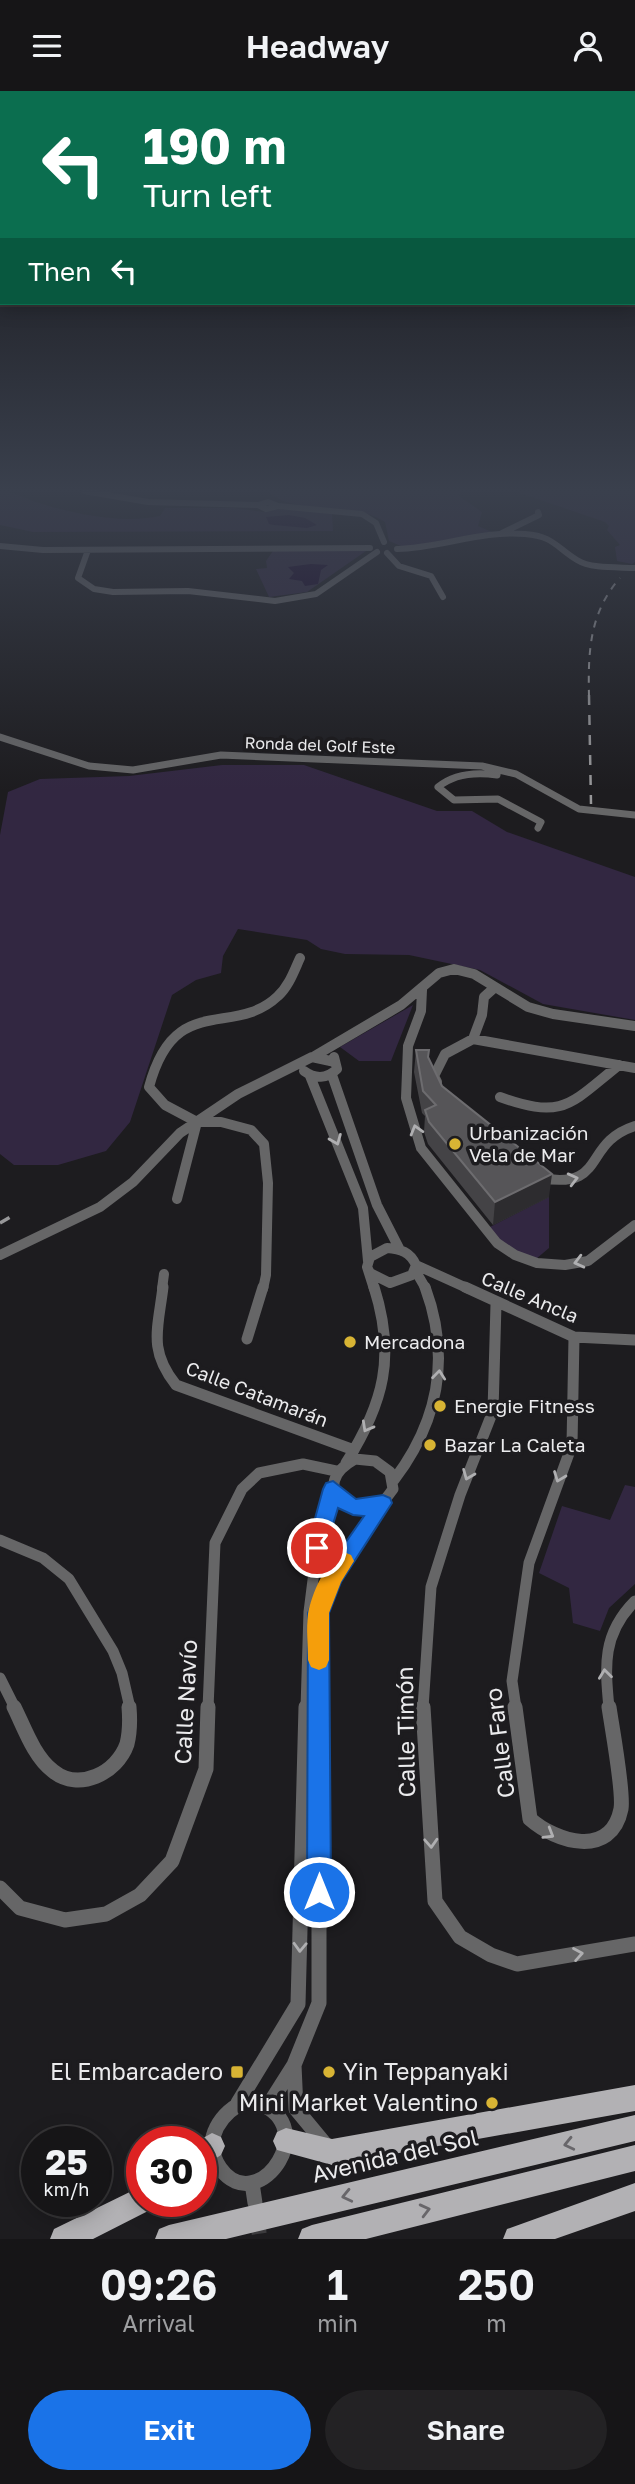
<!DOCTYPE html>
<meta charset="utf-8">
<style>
:root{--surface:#161517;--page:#232224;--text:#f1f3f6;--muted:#9e9fa1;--line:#353436;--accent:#1a73e8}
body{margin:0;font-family:"Golos Text",sans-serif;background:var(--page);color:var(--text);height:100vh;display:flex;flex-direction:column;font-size:26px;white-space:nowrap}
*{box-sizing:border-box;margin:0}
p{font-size:23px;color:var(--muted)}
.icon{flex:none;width:38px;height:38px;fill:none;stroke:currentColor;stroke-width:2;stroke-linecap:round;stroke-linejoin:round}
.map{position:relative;height:2148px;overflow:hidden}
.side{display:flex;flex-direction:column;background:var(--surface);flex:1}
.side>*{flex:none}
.hud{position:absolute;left:0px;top:0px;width:635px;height:214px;box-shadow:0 4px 18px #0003,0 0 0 2px var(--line);background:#0b6e4f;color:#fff;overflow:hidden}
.speed{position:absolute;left:21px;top:2035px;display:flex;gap:14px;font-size:35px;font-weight:700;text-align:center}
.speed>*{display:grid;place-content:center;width:91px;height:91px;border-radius:50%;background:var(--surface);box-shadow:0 4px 18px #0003,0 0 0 2px var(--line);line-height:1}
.speed small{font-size:18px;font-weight:400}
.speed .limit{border:10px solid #d22;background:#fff;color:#111}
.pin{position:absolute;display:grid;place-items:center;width:60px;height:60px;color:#fff;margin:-30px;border:4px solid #fff;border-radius:50%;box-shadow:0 2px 7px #0007}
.me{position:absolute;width:77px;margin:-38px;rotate:0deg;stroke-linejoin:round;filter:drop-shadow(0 0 5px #0008)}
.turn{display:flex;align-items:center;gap:24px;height:147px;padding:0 28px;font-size:32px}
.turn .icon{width:91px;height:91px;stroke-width:2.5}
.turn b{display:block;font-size:49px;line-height:60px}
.then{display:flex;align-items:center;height:66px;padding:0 28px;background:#0003;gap:14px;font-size:26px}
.eta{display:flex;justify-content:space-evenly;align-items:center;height:119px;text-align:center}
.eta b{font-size:42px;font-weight:600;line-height:49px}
.button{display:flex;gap:14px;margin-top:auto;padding:14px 28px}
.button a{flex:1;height:80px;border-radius:42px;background:var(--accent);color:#fff;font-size:28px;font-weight:600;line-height:80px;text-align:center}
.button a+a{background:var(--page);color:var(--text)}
header{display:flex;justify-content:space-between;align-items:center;height:91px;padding:0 28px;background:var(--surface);font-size:32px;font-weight:600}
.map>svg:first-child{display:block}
.green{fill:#322741}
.water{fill:#160229}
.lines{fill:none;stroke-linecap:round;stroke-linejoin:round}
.street-tunnel{stroke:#3c3b3e;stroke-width:15;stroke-dasharray:15 8;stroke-linecap:butt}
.street-far4{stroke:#666667;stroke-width:6}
.street-far3{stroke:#666667;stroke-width:7}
.street-far2{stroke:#666667;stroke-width:10}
.street-far1{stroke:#666667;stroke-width:11}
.street{stroke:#666667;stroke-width:15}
.primary{fill:#b2b1b4;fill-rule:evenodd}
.rail-far2{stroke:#979799;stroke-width:2;stroke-dasharray:7 7;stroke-linecap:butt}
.rail-far1{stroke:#979799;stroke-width:2.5;stroke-dasharray:10 10;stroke-linecap:butt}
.rail{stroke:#979799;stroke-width:3.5;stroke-dasharray:11 11;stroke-linecap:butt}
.wall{fill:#444346}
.shaded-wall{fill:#2d2c2f}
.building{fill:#565558;stroke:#6d6c6f;stroke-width:2}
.oneway{stroke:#afafb1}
.oneway2{stroke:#68666a}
.route{fill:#1a73e8;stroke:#114b97;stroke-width:2}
.slow{fill:#f59e0b}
.poi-dot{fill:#d8b434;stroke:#1d1c1f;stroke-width:2.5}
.labels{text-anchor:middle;stroke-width:7;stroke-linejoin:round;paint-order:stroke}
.far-street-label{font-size:16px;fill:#ebebed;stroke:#1d1c1f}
.poi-label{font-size:19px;fill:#ebebed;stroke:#1d1c1f;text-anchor:start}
.street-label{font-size:19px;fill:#ebebed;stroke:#1d1c1f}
.near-street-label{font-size:23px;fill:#ebebed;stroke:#1d1c1f}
.near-poi-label{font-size:23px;fill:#ebebed;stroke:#1d1c1f;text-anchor:end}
</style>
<header><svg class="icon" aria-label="menu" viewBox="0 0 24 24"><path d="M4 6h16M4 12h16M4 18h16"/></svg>Headway<svg class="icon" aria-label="person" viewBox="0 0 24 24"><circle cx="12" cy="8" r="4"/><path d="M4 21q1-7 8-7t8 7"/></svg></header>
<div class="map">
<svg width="635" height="2148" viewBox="0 0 635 2148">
<rect width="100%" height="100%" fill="#1d1c1f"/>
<path class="green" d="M0,400C14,400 23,407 36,411C74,423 120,433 160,425L165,417H234L264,421L286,417L332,423L333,440L33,441L0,434Z
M268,400H463L459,405L482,421L478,435L492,441L406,457L389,450L385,431C351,408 293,426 268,400Z
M514,400H635V471L632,473L617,470L615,456L620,454L607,439L609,435L605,431Z
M273,460H366L307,501L269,506L256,478L267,477L266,470Z
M222,674H304L437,720H472L507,741L635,786V929L543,913L480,879L409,864L345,863L321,858L307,849L238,838L223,865L221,882L196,889L172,904L130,1031L106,1060L58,1074H14L0,1063V744L8,701L40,688L129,685Z
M413,914L391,970H359L340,956Z
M549,1106V1157L536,1168C515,1163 502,1154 488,1137Z
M625,1394L635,1396V1493L609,1517L600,1540L573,1532L569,1497L539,1482L562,1415L610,1429Z"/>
<path class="water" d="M289,424L305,427L317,434L307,437L274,434L269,433L266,426Z
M311,473L328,474L321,479L318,493L305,495L302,490L289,488L294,482L288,476Z"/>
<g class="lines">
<path class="street-tunnel" d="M257,2128L260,2148"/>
<path class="street-far4" d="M84,400L148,411L258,414
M268,411L278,415L266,418L258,414Z
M278,415L362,423L376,432L384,451
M502,442L539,424L538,421
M0,455L43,459L370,457
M397,458C440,457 482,439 525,443C553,445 556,456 577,469C591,478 618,476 635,477
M88,459L78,487L94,498L113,501L188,500L275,510L316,503L377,461
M387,462L399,475L431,485L443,506"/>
<path class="street-far3" d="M0,646L89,675L133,679L221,664L482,675L516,683L579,718L635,724
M497,684C476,681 455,682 438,696L454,709L498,708L541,731L538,737"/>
<path class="street-far2" d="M422,899L421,920L408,955L406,1007L421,1057L497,1152L515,1164L537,1172L565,1174L588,1170L635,1134
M473,948L635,977
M313,966L401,914L439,882L454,878L474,883L528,916L553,923L635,935
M304,980C315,988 327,988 337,978L334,966
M332,984L377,1114L400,1159
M310,985L363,1117L368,1170
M437,991L434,985L445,963L473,948L482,924L484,906L494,897
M500,1006C564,1029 570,1013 619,974
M541,1087C607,1099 582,1052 635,1035
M177,1108L197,1031
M387,1157C401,1158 410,1161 416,1174L412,1184L390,1192L370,1182L367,1176L370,1166Z
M0,1164L100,1116L133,1091L180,1042L238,1003L312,966L335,971
M416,1174L469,1198
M367,1176L374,1198
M415,1179L426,1198
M162,1198L164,1183
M263,1198L266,1184L268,1092L264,1053L251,1039L221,1031H197L165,1014L149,996C175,899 233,948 278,905C289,895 294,880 300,867"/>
<path class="street-far1" d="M163,1196C158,1238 148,1259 176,1294L354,1359
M465,1196L574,1246L635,1249
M247,1248L263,1196
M355,1368L375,1370L390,1381L393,1398C390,1402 386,1408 382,1412C359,1430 304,1397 355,1368Z
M346,1372C384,1312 396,1265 374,1196
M394,1389C438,1331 451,1266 425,1196
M0,1449L43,1467L69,1488L113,1560L122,1582L130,1617
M0,1587L15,1617
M208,1617L215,1452L242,1398L259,1382L303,1373L336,1380
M306,1617L309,1521L317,1457L333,1398
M319,1617V1522L332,1487L383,1412
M423,1617L431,1496L460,1404L493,1320L496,1213
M516,1617L512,1590L529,1472L572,1354L574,1246
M609,1617C605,1575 602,1543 635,1510"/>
<path class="street" d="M14,1616C24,1636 34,1666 53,1680C79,1701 117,1682 127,1653C130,1641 130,1628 129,1616
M423,1616L435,1810L460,1846L491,1864L517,1873L635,1853
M515,1616L530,1728C556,1751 611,1768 621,1718C624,1701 612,1637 609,1616
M0,1797L20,1817L65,1829L106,1823L140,1804L172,1770L206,1678L208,1616
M294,1974L296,2018L325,2053
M248,2009C330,2027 258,2131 220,2077C200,2048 222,2020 248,2009Z
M238,2012L298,1913L306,1616
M268,2015L294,1974L319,1912V1616
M252,2092L255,2112"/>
<path class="primary" d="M635,1994V2020L332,2074L277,2059L273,2050L277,2041L286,2037L332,2048Z
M635,2024V2050L226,2148H155L159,2138L169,2134Z
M212,2042L221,2046L225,2055L221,2064L201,2077V2051H196Z
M635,2054V2080L366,2148H298L302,2138L312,2134Z
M635,2092V2120L555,2148H503L507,2138Z
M142,2095V2110H154L152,2118L93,2148H50L54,2138Z"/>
<path class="rail-far2" d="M589,606C588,562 589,522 620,487"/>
<path class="rail-far1" d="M589,604L591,713"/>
<path class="rail" d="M0,1132L17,1122"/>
</g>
<path class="wall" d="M416,959L429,967L442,995L549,1106L493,1134L428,1053L424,1041L425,1025L422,1022L414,981Z"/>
<path class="shaded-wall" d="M552,1083L549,1106L493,1134L495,1111Z"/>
<path class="building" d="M416,959H429L428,966L442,995L552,1083L495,1111L429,1031L425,1019L436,1014L423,1000Z"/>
<defs><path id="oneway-chevron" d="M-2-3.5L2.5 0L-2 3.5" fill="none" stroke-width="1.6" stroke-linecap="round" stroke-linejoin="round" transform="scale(1.75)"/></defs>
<g class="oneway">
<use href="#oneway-chevron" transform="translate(416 1039) rotate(-106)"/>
<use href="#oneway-chevron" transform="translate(336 1049) rotate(68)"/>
<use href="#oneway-chevron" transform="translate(573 1088) rotate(-14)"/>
<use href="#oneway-chevron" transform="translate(579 1171) rotate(166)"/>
<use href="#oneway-chevron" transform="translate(439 1284) rotate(-84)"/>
<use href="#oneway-chevron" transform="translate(367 1336) rotate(119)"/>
<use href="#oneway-chevron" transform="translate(468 1384) rotate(112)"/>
<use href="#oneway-chevron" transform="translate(559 1386) rotate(111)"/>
<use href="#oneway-chevron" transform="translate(605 1583) rotate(-97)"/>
<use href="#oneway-chevron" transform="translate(549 1743) rotate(31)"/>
<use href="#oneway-chevron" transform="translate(431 1752) rotate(87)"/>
<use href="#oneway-chevron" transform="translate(300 1856) rotate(92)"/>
<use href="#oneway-chevron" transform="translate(578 1863) rotate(-10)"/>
</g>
<g class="oneway2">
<use href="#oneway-chevron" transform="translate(569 2053) rotate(167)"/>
<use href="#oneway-chevron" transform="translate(347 2105) rotate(167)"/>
<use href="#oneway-chevron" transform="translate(425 2119) rotate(-14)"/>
</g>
<linearGradient id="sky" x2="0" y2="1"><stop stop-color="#100f11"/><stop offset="0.57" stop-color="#3a404d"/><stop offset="1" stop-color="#3a404d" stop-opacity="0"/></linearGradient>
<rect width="635" height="700" fill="url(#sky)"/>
<path class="route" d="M333,1390L356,1408L383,1404L390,1407L392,1412L341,1491L329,1522L331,1801L327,1809L319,1813L310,1809L307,1801L308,1522L325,1481L364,1425L353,1424L338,1417L324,1463L317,1466L310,1463L307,1457L323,1398L326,1392Z"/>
<path class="slow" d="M344,1461L351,1464L354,1470L341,1491L329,1522V1569L326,1576L319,1579L311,1576L308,1569C308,1554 306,1538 308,1523C311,1505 326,1468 344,1461Z"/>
<g class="poi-dot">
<circle cx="455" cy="1053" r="7"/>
<circle cx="350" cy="1251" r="7"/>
<circle cx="440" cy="1315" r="7"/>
<circle cx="430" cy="1354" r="7"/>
<rect x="230" y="1974" width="14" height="14" rx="3.5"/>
<circle cx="329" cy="1981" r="7"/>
<circle cx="492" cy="2012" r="7"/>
</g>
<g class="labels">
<g class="far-street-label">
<text transform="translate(320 654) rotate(2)" y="6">Ronda del Golf Este</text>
</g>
<g class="poi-label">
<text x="469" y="1049">Urbanización<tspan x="469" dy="22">Vela de Mar</tspan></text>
<text x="364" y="1258">Mercadona</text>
<text x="454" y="1322">Energie Fitness</text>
<text x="444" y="1361">Bazar La Caleta</text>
</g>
<g class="street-label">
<text transform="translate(530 1206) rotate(23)" y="7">Calle Ancla</text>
<text transform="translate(257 1303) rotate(21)" y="7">Calle Catamarán</text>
</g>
<g class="near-street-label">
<text transform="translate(186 1611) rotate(-87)" y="8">Calle Navío</text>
<text transform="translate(406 1641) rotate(-91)" y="8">Calle Timón</text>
<text transform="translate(500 1652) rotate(-97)" y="8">Calle Faro</text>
<text transform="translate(395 2065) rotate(-13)" y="8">Avenida del Sol</text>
</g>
<g class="near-poi-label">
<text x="223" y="1989">El Embarcadero</text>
<text x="343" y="1989" text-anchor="start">Yin Teppanyaki</text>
<text x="478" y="2020">Mini Market Valentino</text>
</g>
</g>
</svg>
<div class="speed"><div>25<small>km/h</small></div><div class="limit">30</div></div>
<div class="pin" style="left:317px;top:1457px;background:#d93025"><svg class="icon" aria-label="arrive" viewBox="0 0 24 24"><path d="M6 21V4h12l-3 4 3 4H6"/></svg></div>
<svg class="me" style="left:319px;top:1801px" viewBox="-20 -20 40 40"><circle r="17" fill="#1a73e8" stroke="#fff" stroke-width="3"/><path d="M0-11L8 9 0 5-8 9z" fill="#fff"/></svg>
<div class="hud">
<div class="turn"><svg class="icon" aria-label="left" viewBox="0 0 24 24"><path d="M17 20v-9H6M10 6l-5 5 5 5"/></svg><div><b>190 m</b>Turn left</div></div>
<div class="then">Then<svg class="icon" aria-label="left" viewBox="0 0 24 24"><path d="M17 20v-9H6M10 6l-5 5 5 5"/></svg></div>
</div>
</div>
<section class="side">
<div class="eta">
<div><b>09:26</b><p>Arrival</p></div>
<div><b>1</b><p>min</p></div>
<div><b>250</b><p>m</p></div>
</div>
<div class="button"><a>Exit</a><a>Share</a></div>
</section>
